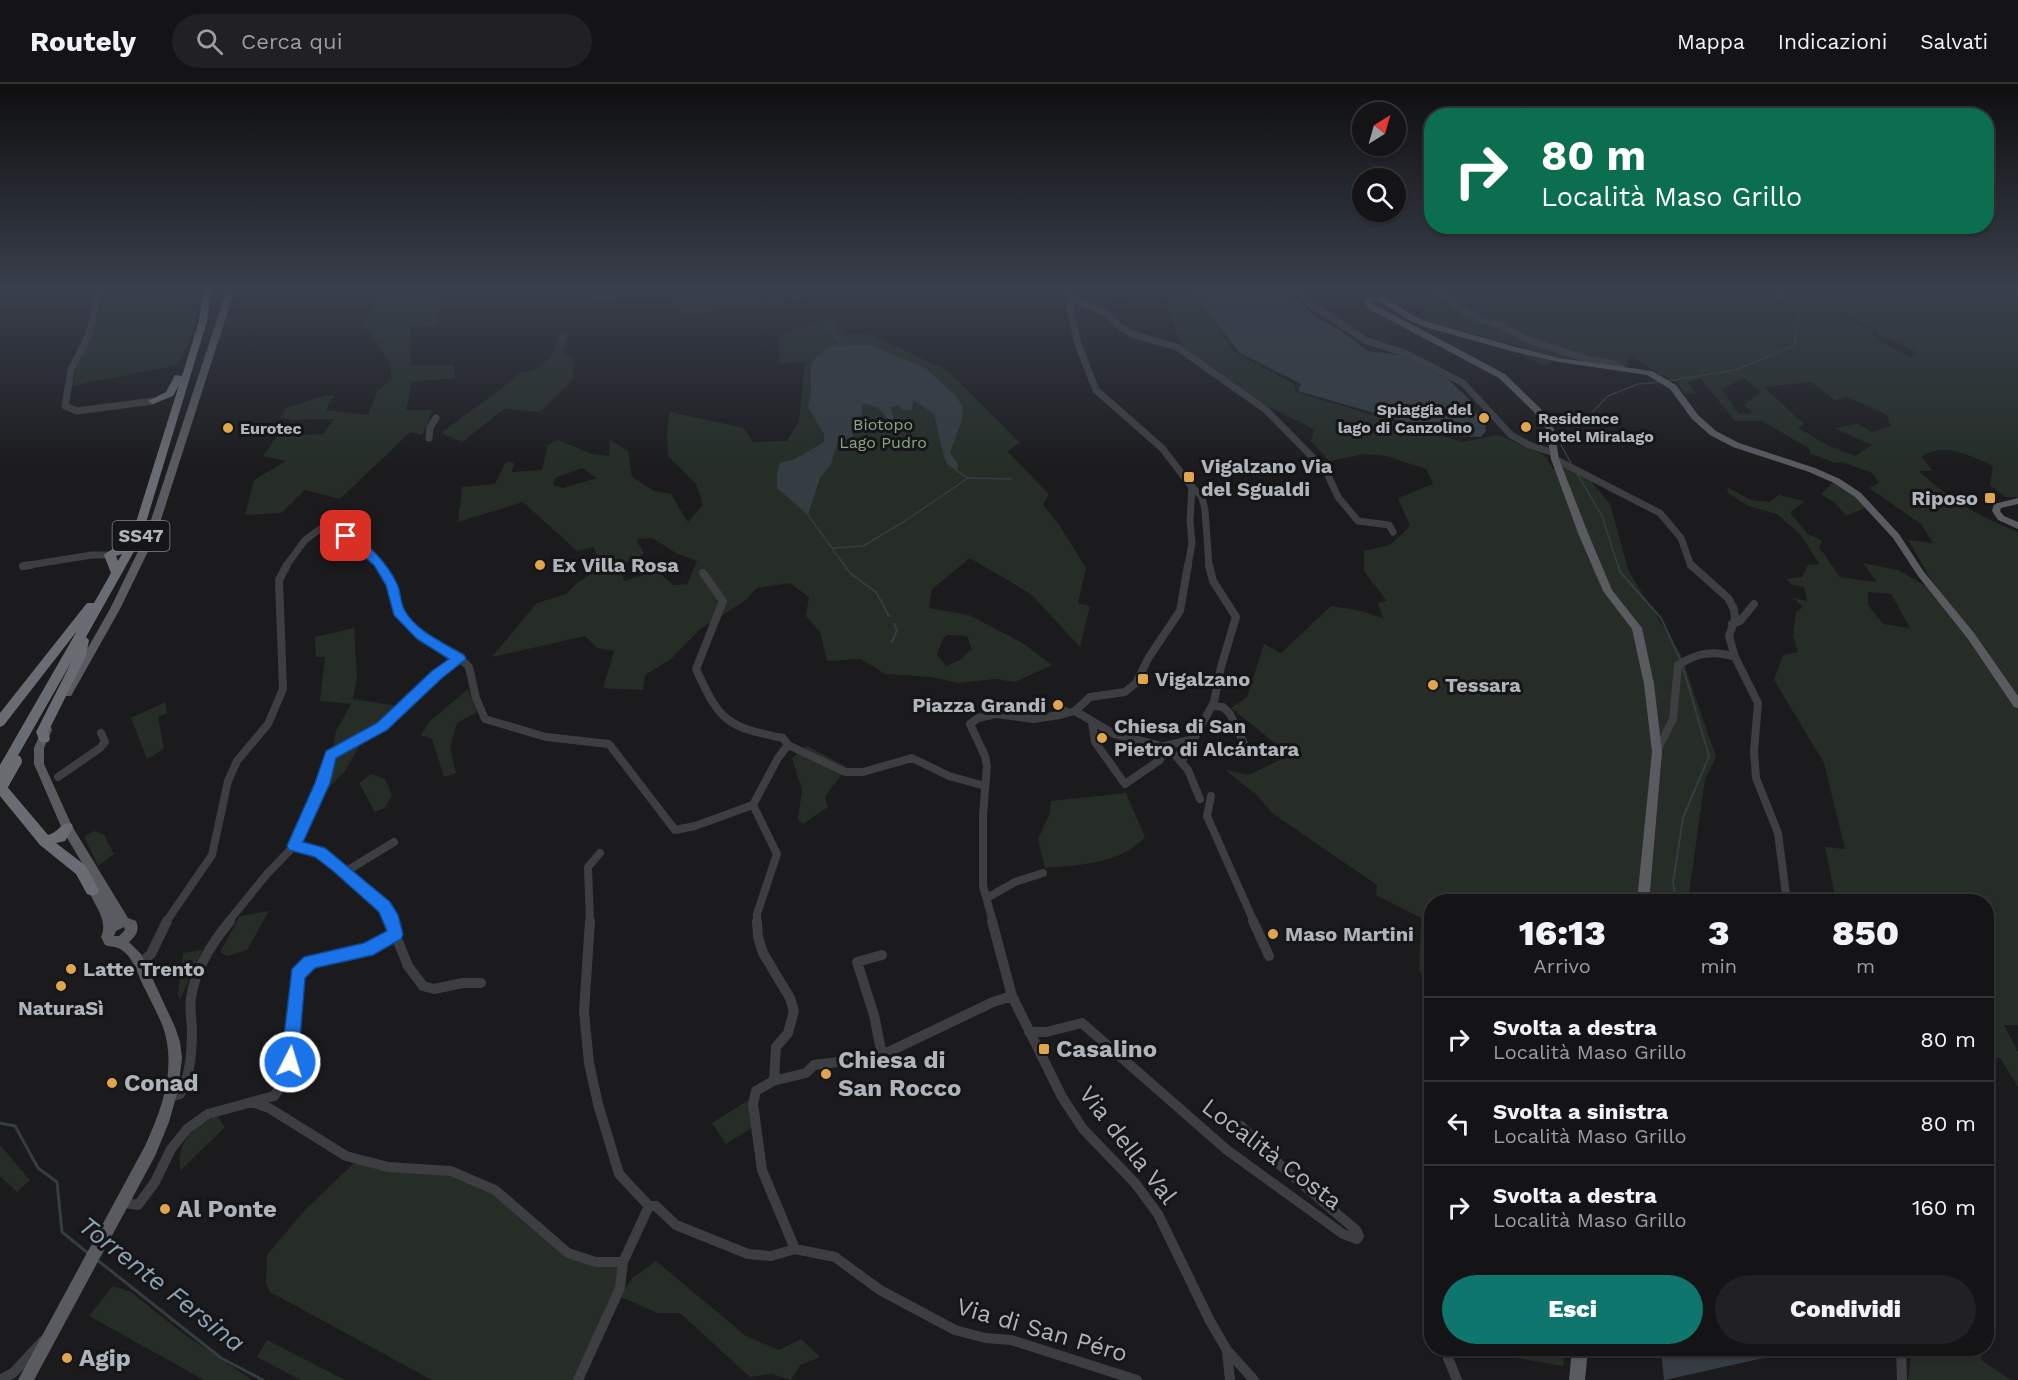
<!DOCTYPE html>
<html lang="it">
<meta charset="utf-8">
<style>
:root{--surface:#141416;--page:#212123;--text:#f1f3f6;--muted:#9d9ea1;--line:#333335;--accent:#0f766e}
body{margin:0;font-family:"Work Sans",sans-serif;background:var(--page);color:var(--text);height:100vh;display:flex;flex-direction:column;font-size:22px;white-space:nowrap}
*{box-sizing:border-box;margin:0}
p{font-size:20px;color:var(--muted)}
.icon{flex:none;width:33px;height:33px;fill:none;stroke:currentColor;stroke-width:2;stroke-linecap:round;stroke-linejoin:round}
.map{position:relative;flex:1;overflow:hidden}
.sheet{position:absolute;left:1424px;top:810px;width:570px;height:462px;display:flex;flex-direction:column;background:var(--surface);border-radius:24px;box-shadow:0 2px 4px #0004,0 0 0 2px var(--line)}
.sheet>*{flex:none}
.top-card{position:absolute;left:1424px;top:24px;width:570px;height:126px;border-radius:24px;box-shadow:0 2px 4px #0004,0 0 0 2px var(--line);background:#0b6e4f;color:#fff;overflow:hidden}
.needle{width:39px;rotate:37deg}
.buttons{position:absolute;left:1352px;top:18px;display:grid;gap:12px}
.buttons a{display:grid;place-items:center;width:54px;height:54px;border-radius:50%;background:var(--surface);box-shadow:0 2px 4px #0004,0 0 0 2px var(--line);font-size:30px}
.pin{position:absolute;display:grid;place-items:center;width:51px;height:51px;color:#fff;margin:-26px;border-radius:12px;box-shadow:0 3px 9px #0006}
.me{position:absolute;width:66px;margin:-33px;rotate:5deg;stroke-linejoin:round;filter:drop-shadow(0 0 4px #0008)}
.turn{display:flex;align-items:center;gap:21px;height:126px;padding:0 18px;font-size:27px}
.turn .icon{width:78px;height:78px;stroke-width:2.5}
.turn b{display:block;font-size:42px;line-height:51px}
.eta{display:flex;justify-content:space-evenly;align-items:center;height:102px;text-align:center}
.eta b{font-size:36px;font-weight:800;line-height:42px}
.action{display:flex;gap:12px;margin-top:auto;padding:12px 18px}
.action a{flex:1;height:69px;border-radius:36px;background:var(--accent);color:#fff;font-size:24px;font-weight:800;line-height:69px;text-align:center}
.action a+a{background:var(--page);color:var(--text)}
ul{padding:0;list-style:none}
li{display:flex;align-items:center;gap:18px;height:84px;padding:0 18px;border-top:2px solid var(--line)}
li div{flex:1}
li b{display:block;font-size:22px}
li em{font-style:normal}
header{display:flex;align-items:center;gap:36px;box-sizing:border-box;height:84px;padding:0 30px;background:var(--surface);border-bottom:2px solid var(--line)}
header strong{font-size:28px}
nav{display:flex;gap:33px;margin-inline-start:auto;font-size:21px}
.search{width:420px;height:54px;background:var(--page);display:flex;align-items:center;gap:15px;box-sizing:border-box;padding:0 21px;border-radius:33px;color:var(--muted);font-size:22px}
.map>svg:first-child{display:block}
.green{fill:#252d26;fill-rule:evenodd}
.water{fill:#343d42}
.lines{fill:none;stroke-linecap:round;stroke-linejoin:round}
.stream-far2{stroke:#343d42;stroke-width:1.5}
.stream-far1{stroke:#343d42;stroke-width:2}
.stream{stroke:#343d42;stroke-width:3}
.minor-far2{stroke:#3c3e42;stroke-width:7}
.minor-far1{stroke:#3c3e42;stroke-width:8}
.minor{stroke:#3c3e42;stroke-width:10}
.major{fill:#595b60;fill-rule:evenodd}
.highway{fill:#696c72;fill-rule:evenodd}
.highway-bridge{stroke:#696c72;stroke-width:12}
.route{fill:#1a73e8;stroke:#114b97;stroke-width:1.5}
.poi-dot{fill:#e1a54f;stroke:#161618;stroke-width:2}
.labels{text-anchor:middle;stroke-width:6;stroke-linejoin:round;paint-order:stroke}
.far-poi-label{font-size:16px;font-weight:bold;fill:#afb4bb;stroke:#161618;text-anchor:start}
.far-park-label{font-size:16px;fill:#89a488;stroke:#161618}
.shield{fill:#161618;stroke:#81858a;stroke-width:1.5}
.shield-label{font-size:18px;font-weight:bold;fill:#afb4bb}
.poi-label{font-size:20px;font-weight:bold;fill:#afb4bb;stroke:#161618;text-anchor:start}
.near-poi-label{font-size:24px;font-weight:bold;fill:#afb4bb;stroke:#161618;text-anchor:start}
.near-street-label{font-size:24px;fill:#afb4bb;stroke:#161618}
.near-water-label{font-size:26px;font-style:italic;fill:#8aa2b2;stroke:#161618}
</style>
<header>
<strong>Routely</strong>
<div class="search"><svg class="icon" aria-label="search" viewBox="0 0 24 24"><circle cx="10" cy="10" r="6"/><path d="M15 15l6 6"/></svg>Cerca qui</div>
<nav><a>Mappa</a><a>Indicazioni</a><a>Salvati</a></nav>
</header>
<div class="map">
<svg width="2018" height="1296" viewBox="0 0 2018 1296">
<rect width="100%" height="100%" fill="#1b1b1d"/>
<path class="green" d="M105,205H198C201,231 190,259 177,281L71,302L78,278L93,250Z
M374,205H442L437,242L411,243L410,282L454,281L455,294L412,298L406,326H433L422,351L410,348L340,415L305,406L281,429L245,431L254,396L286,377L263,372L277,352L323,350L334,335L293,336L280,334L286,324L324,312L334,311L326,326L368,331L378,306L392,295L390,280L370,247L360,244L379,211L371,209Z
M598,205H760L759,216L794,213V205H808V208L801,216L765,223L685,230L665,213L590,218Z
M1121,205H1190L1234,268L1294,300L1296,308L1462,358L1498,351L1544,371L1553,385L1568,382L1590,396L1610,420L1629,488L1681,571L1716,673L1705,695L1688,817L1431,818V909L1419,886L1421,834L1376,811L1377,801L1272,729L1258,712L1225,686L1249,691L1290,671L1231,624L1247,613L1264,560L1281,569L1331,522L1357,526L1383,534L1378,519L1387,517L1364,487V467L1390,461L1410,442L1398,414L1433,400L1426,385L1386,372L1365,370L1329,377L1311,357L1314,345L1253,315L1182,265L1164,210H1151L1147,206L1132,208L1122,216L1113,209Z
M1360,205H2018V413H2005L1990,401L1993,382C1971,372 1944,357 1921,373L1933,387H1919C1952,417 1976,431 2018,448V614L1936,504L1908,456L1933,459L1921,440L1869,404L1879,399L1872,389L1842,378L1835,379L1810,369V365L1762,337H1735L1701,295L1687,298L1696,309L1685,310L1677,298L1657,289L1630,271L1626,282C1619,276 1604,274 1596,279L1560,273L1546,282L1522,272L1525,264L1428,238L1418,223L1405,219L1401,224L1381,211H1366ZM1832,229H1840L1876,247L1877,251L1912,265L1917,271L1910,273L1881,258L1872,247ZM1744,294L1761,308L1744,321L1753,329L1739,330L1722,305ZM1811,298L1835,316L1847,313L1887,331L1891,342L1872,348L1858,340L1834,344L1872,361L1855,372L1827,361L1798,344L1804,340L1764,303Z
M830,234L850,250L866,249L947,286L1020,359L1007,367L1049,410L1043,421L1060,442L1086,484L1078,519L1090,522L1080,563L1031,510L970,474L932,505L929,524L969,531L1024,560L1052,581L1015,598L995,595L959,599L931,593L885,590L861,575L827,577L820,548L806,532L809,513L790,499L757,504L746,516L699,546L670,576L645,591L643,606L603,604L614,567L597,564L585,552L492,573L537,519L566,510L577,499L601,483L594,463L577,467L523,418L458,438L462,403L495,400L506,378L514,379L512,388L542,386L548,361L558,356L592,370L609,372L610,356L628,367L632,393L654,407L671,410L688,438L703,420L696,400L668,372L667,345L670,328L744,344L753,358L787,357L799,337L805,278L779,279V251ZM582,384L597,394L563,404L553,401L555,394ZM652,454L676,469L697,477L687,500L673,501L657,487L624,497L620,482L644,470L636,455ZM948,551L967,552L972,565L960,576L946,582L937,571L943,554Z
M568,245L563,270L574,274L573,296L540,328L504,325L462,358L441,349L506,301L520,288C545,288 554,271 560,249Z
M1833,398L1852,410L1865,424L1846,432L1835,419L1821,410Z
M1727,403L1751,416L1769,418L1779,411L1804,417L1790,429L1808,450L1822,457L1819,463L1840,493L1877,498L1863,479L1898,486L1929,504L1967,552L2018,624V941H2004L2018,968V1003L2000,974L1986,971V818L1836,817L1825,763L1845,765L1824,679L1774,596L1783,571L1798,568L1793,552L1796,528L1803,523L1793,514L1807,517L1804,503L1792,501L1786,495L1802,493L1808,481L1819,480L1801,451L1777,430L1748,422L1728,409ZM1868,508L1891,510L1910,544L1883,540L1868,521Z
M354,544L357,593L353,615L398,622L369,645L345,687L325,707L336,647L351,620L320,617L325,573H316L315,553Z
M468,605L477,628L457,639L450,664L456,689L444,693L432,655L421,651L430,637Z
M165,618L167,629L158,633L164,665L147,675L131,634Z
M807,662L847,683L825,713L828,723L803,740L798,735L802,706L792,674Z
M371,690L385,695L392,711L385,724L375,728L359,699Z
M1126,709L1145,753C1120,780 1080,781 1045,784L1038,755L1050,729L1051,717Z
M95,747L104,751L114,770L98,782L84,752Z
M269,827L247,866L227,872L220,868L240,832Z
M202,866L180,916L178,910L183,869Z
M750,1015L756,1041L726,1060L712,1039Z
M217,1032L225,1043L180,1087C177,1056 192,1044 217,1032Z
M0,1061L30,1096L17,1108L0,1092Z
M354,1079L449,1089L492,1108L568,1174L621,1180L618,1204L576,1296H432L270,1208L266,1199L267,1171L305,1126Z
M656,1177L746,1252L779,1266L801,1255L820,1273L800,1281L791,1296L772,1290L750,1293L680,1229H658L620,1213L632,1194Z
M113,1202L131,1208L181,1248L252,1296H204L89,1232Z
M267,1256L345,1296H301L257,1273Z
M1509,1265H1565L1563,1282L1511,1273Z
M1983,1265L1981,1276L2011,1296H1908L1912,1265Z"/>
<path class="water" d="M1193,205H1289L1298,217L1316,234L1337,244L1368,267L1402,271L1449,296L1471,317L1474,327L1485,340L1486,347L1481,353L1454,352L1298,307L1301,300L1240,269L1201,220Z
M869,261L925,284L955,311L963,323L962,335L950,369L958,380L957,387L947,380L943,369L934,330L913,316L912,326H902L899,321L890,323L895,339L891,342C884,328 879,321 862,320V330L851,340L853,353L838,357L831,380L820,394L808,431L777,404V389L780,379L795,375L824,358V350L808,323L811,308V281L816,273L831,262Z
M1661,1265V1264L1804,1265L1665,1296H1664Z"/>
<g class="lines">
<path class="stream-far2" d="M827,241L843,262
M1668,297L1735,286L1794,262L1799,230L1780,213L1782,205
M1572,381L1561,361L1608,312L1638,300L1662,298
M957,387L968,394L1011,395
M1576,388L1602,432L1618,482
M808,431L845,482
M832,464L863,462L905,437L968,394"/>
<path class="stream-far1" d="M844,481L851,490L876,508L889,532
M1618,481L1620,488L1661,534L1680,575
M892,558L897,546L894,540
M1677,818L1673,799L1683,734L1709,672L1682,580"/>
<path class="stream" d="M0,1039L15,1042L38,1084L57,1098L62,1148L89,1170
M96,1175L221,1274L263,1296"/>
<path class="minor-far2" d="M100,205L89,250L71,286L65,322L77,327L153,317
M1070,205V224L1078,260L1096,306L1162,364L1192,403L1190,437L1192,459L1188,482
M1297,205L1309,219L1367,257L1405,269L1463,299L1511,351L1529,361L1554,369
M1434,205L1466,229L1499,241L1531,257L1587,275L1615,280L1622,284
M1070,213L1106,229L1120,243L1132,250L1177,263L1266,326L1326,387L1338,413L1358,437L1389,441L1393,448
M429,354L430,343L436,334
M1555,375L1660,429L1681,454L1691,482
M1192,403L1202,413L1205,426L1209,482
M23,482L92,471H109
M286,482L305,456L327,440L364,464L381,482"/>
<path class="minor-far1" d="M380,481L391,498L398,526L407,538L424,552L458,572L469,583L476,614L485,635L546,653L609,660L675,746L695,742L753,721
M1691,481L1728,514L1734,525L1735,535L1729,552L1735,573L1758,619L1754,667L1756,694L1778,749L1787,818
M23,482L31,481
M703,489L723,517L696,585C720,638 727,643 783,654L788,661L845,688H863L912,674L949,692L985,702
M1732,540L1740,537L1754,520
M1056,621L1067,628
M1212,622L1223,623L1230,630L1249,670
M1075,627L1114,650L1157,661L1175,671L1188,686L1200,715
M1092,638L1095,658L1125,700L1160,676L1164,665
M1161,663L1194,655
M1657,667L1673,635L1678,581C1697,569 1713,566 1735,573
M1182,677L1214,618L1221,583L1236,533L1213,497L1209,481
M58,693L100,664L105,658L101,649
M1211,712L1207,732L1254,838
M753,721L777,770L757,830V838
M753,721L778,674L788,661
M294,762L319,768L385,823L392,838
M345,788L394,758
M987,814L1015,798L1043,789
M166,838L212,771L228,697L237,677L268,640L283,605L279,496L287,481
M228,838L267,790L294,762L323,699L330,671L382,643L437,590L459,575
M590,838L588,783L600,769
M993,838L983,802V731L987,682L985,672L970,640L978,634L996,630L1033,635L1060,631L1075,627L1090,613L1125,608L1136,599L1149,573L1180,527L1188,481"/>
<path class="minor" d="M392,837L395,850
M590,837L584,928L589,979L598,1020L619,1090L649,1122H656L676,1141L748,1170L771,1172L795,1165L835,1173L880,1206L955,1246L985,1254L1011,1256L1137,1296
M757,837L758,853L763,869L790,914L794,927L788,949L776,963L774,996
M992,837L1012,912L1062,1013L1083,1045L1135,1099L1158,1130L1210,1237L1227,1266L1254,1296
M1253,837L1269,872
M882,871L857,878L874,931L882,971
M139,880L151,870L167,837
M1029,948H1046L1082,939L1227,1066L1343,1150L1357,1155L1359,1152L1356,1146L1280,1081L1241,1042
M170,1013L180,1010C190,994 192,965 192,947C192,936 189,925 191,914C195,885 211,860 230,837
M252,1018L269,1024L346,1072L388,1083L451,1087L495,1106L568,1169L596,1178H623
M124,1119L138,1121L155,1098L171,1065L187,1045L208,1030L274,1012L284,998L290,978L298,891L310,878L367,866L395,850L408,882L423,902L434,905L463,899H481
M795,1165L762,1086L753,1020L756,1007L773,997L806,989L814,981L878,973L993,918L1012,912
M1453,1264L1448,1274L1457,1296
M1901,1264L1902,1296
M1227,1267L1230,1296
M0,1296L13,1289L43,1257
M578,1296L620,1204L623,1178L649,1122"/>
<path class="major" d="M227,205H235L156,451L120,525L71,612H63L62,609L110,525L146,451Z
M1367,213H1385L1414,232L1431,239L1516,263L1559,274L1652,287L1676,301L1698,331L1716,347L1739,359L1815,384L1840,395L1861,409L1899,450L1924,488L1974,549L2018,612V624L2014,623L1968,555L1918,492L1893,454L1855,413L1834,399L1809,388L1733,363L1710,351L1692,335L1670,305L1647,291L1559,278L1511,267L1425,243L1408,236L1380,217H1373L1372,219L1375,221L1505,290L1540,324L1554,345L1559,375L1588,449L1612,506L1642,544L1654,600L1662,668L1650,807L1653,818H1641L1638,807L1652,668L1644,600L1632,545L1603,507L1578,449L1551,375L1546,345L1534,328L1499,294L1369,225L1364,219Z
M2018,414V420L2001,424L2000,427L2004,432L2018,438V445L1998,436L1992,427L1994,420Z
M47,642L51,643L52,646L44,664V680L72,742L128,834L136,837C140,846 136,852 129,858L141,870L175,943L180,958L182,974L178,1006L169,1038L155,1072L34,1296H18L145,1062C162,1025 177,984 163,943C158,930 151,918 145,905C138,892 133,870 118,864C114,862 109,863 105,861L101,853C110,833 89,818 87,798L91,794L63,747L34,680V664L43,643ZM124,843L125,846L119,852H114L116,847Z
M1572,1264H1588L1585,1296H1569Z"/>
<path class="highway" d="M203,205H211L207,237L141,455L86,553L89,556L86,572L48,648L50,655L48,658H40L36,648L72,577L4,696L0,697V681L77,547L4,641L0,643V629L87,519H94L111,489L104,471C107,468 126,457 131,454L179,301L173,312L153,320L148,317L166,308L175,291L182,292L199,237ZM122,470L118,477L116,472Z
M0,698L4,699L48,751C60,748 61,736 72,740L73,744L65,757L56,759L86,782L99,806L97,810L92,812L87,810L76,790L40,761L0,712Z"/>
<path class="highway-bridge" d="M0,705L16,677"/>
</g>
<linearGradient id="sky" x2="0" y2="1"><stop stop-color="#0f0f10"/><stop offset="0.53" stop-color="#393f4c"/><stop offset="1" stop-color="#393f4c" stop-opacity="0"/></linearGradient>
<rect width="2018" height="386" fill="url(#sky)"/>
<path class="route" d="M346,448C365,454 389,482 397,500C401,508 400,519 405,527C417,548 444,559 464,571L466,575L442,594L387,646L336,674L330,699L303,758L325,764L390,818L398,831L403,850L401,855L373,871L315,884L305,894L298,978L296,984L290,986L284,984L281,978L292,885L304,873L364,859L387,847L379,828L332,786L315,773L289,766L287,762L315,699L326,667L377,639L432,587L449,575L417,555L394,531L386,501L374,481L342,454V449Z"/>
<g class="poi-dot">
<circle cx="1484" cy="334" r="6"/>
<circle cx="1526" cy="343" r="6"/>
<circle cx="228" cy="344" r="6"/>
<rect x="1183" y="387" width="12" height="12" rx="3"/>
<rect x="1984" y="408" width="12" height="12" rx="3"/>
<circle cx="540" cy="481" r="6"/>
<rect x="1137" y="589" width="12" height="12" rx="3"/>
<circle cx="1433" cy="601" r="6"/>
<circle cx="1058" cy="621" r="6"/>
<circle cx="1102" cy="654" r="6"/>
<circle cx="1273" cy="850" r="6"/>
<circle cx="71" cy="885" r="6"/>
<circle cx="61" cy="902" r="6"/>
<rect x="1038" y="959" width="12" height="12" rx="3"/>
<circle cx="826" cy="990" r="6"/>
<circle cx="112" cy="999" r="6"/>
<circle cx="165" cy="1125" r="6"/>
<circle cx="67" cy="1274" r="6"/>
</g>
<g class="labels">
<g class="far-poi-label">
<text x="1472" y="331" text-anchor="end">Spiaggia del<tspan x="1472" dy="18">lago di Canzolino</tspan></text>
<text x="1538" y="340">Residence<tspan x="1538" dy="18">Hotel Miralago</tspan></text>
<text x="240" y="350">Eurotec</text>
</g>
<g class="far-park-label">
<text x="883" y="346">Biotopo<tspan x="883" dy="18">Lago Pudro</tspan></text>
</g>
<rect class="shield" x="112.5" y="437" width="57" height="30" rx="4.5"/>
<g class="shield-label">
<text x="141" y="458">SS47</text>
</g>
<g class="poi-label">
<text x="1201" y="389">Vigalzano Via<tspan x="1201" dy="23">del Sgualdi</tspan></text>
<text x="1978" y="421" text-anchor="end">Riposo</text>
<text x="552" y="488">Ex Villa Rosa</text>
<text x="1155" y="602">Vigalzano</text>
<text x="1445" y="608">Tessara</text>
<text x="1046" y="628" text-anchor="end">Piazza Grandi</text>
<text x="1114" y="649">Chiesa di San<tspan x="1114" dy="23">Pietro di Alcántara</tspan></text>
<text x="1285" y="857">Maso Martini</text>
<text x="83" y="892">Latte Trento</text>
<text x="61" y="931" text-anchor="middle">NaturaSì</text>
</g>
<g class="near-poi-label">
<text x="1056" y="973">Casalino</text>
<text x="838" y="984">Chiesa di<tspan x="838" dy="28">San Rocco</tspan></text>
<text x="124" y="1007">Conad</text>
<text x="177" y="1133">Al Ponte</text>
<text x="79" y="1282">Agip</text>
</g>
<g class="near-street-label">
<text transform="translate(1128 1061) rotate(52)" y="8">Via della Val</text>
<text transform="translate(1272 1070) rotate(37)" y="8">Località Costa</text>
<text transform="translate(1042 1246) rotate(16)" y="8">Via di San Péro</text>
</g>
<g class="near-water-label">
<text transform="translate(162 1200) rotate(38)" y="9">Torrente Fersina</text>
</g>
</g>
</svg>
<div class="buttons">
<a><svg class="needle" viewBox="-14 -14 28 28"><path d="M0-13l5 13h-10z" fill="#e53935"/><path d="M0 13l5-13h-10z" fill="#9d9ea1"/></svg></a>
<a><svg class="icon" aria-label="search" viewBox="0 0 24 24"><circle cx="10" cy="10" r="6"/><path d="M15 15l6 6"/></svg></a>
</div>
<div class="pin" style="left:346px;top:452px;background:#d93025"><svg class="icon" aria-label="arrive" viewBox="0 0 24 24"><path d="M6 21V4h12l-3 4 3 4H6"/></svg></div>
<svg class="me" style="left:290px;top:978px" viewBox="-20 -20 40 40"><circle r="17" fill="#1a73e8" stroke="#fff" stroke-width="3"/><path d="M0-11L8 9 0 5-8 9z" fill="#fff"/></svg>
<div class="top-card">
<div class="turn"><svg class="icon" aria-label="right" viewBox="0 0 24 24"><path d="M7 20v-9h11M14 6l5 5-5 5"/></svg><div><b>80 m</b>Località Maso Grillo</div></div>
</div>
<section class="sheet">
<div class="eta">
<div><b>16:13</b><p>Arrivo</p></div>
<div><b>3</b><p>min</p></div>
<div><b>850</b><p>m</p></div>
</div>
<ul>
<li><svg class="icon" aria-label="right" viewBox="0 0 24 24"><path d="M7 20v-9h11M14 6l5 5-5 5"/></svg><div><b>Svolta a destra</b><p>Località Maso Grillo</p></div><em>80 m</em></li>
<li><svg class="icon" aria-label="left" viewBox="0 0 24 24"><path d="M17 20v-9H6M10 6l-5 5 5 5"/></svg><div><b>Svolta a sinistra</b><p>Località Maso Grillo</p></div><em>80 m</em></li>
<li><svg class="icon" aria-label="right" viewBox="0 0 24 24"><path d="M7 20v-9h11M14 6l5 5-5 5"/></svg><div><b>Svolta a destra</b><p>Località Maso Grillo</p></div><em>160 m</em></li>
</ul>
<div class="action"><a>Esci</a><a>Condividi</a></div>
</section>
</div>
